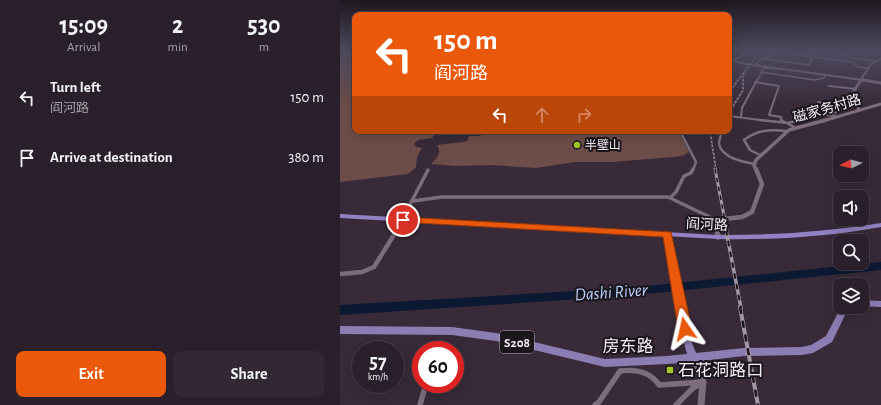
<!DOCTYPE html>
<meta charset="utf-8">
<style>
:root{--surface:#2a202b;--page:#322833;--text:#f1f3f6;--muted:#a5a3a9;--line:#463e47;--accent:#ea580c}
body{margin:0;font-family:"Alegreya Sans","Noto Sans SC",sans-serif;background:var(--page);color:var(--text);height:100vh;display:flex;flex-direction:column;font-size:15px;white-space:nowrap}
*{box-sizing:border-box;margin:0}
p{font-size:13px;color:var(--muted)}
.icon{flex:none;width:22px;height:22px;fill:none;stroke:currentColor;stroke-width:2;stroke-linecap:round;stroke-linejoin:round}
.map{position:relative;flex:1;overflow:hidden}
.panel{display:flex;flex-direction:column;background:var(--surface);width:340px}
.panel>*{flex:none}
.hud{position:absolute;left:12px;top:12px;width:380px;height:122px;border-radius:8px;box-shadow:0 4px 16px #0002,0 0 0 1px var(--line);background:#ea580c;color:#fff;overflow:hidden}
.needle{width:26px;rotate:264deg}
.buttons{position:absolute;left:493px;top:146px;display:grid;gap:8px}
.buttons a{display:grid;place-items:center;width:36px;height:36px;border-radius:8px;background:var(--surface);box-shadow:0 4px 16px #0002,0 0 0 1px var(--line);font-size:20px}
.speed{position:absolute;left:12px;top:341px;display:flex;gap:8px;font-size:20px;font-weight:700;text-align:center}
.speed>*{display:grid;place-content:center;width:52px;height:52px;border-radius:50%;background:var(--surface);box-shadow:0 4px 16px #0002,0 0 0 1px var(--line);line-height:1}
.speed small{font-size:10px;font-weight:400}
.speed .limit{border:6px solid #d22;background:#fff;color:#111}
.pin{position:absolute;display:grid;place-items:center;width:34px;height:34px;color:#fff;margin:-17px;border:2px solid #fff;border-radius:50%;box-shadow:0 1px 4px #0007}
.me{position:absolute;width:44px;margin:-22px;rotate:349deg;stroke-linejoin:round;filter:drop-shadow(0 0 3px #0008)}
.turn{display:flex;align-items:center;gap:14px;height:84px;padding:0 16px;font-size:18px}
.turn .icon{width:52px;height:52px;stroke-width:2.5}
.turn b{display:block;font-size:28px;line-height:34px}
.lanes{display:flex;align-items:center;height:38px;padding:0 16px;background:#0003;justify-content:center;gap:20px;direction:ltr}
.lanes .off{opacity:.35}
.eta{display:flex;justify-content:space-evenly;align-items:center;height:68px;text-align:center}
.eta b{font-size:24px;font-weight:600;line-height:28px}
.cta{display:flex;gap:8px;margin-top:auto;padding:8px 16px}
.cta a{flex:1;height:46px;border-radius:8px;background:var(--accent);color:#fff;font-size:16px;font-weight:600;line-height:46px;text-align:center}
.cta a+a{background:var(--page);color:var(--text)}
ul{padding:0;list-style:none}
li{display:flex;align-items:center;gap:12px;height:60px;padding:0 16px}
li div{flex:1}
li b{display:block;font-size:15px}
li em{font-style:normal}
main{display:flex;flex:1;min-height:0}
.map>svg:first-child{display:block}
.built{fill:#443246}
.green{fill:#6d4d49}
.lines{fill:none;stroke-linecap:round;stroke-linejoin:round}
.river{fill:#0b1a32;fill-rule:evenodd}
.pedestrian{stroke:#7c6d7d;stroke-width:1}
.minor-far5{stroke:#7c6d7d;stroke-width:1.5}
.minor-far4{stroke:#7c6d7d;stroke-width:2}
.minor-far3{stroke:#7c6d7d;stroke-width:2.5}
.minor-far2{stroke:#7c6d7d;stroke-width:3.5}
.minor-far1{stroke:#7c6d7d;stroke-width:4.5}
.minor{stroke:#7c6d7d;stroke-width:5.5}
.tertiary-far5{stroke:#7c6d7d;stroke-width:2}
.tertiary-far4{stroke:#7c6d7d;stroke-width:3}
.tertiary-far3{stroke:#7c6d7d;stroke-width:3.5}
.tertiary-far2{stroke:#7c6d7d;stroke-width:4.5}
.tertiary-far1{stroke:#7c6d7d;stroke-width:5.5}
.tertiary{stroke:#7c6d7d;stroke-width:7}
.primary{fill:#8c7db2;fill-rule:evenodd}
.trunk{fill:#9282c4;fill-rule:evenodd}
.rail-far3-casing{stroke:#a397a4;stroke-width:1.5}
.rail-far2-casing{stroke:#a397a4;stroke-width:3}
.rail-far1-casing{stroke:#a397a4;stroke-width:3.5}
.rail-casing{stroke:#a397a4;stroke-width:4}
.rail-far3{stroke:#1b151c;stroke-width:1;stroke-dasharray:2;stroke-linecap:butt}
.rail-far2{stroke:#1b151c;stroke-width:1.5;stroke-dasharray:4.5;stroke-linecap:butt}
.rail-far1{stroke:#1b151c;stroke-width:2;stroke-dasharray:5.5;stroke-linecap:butt}
.rail{stroke:#1b151c;stroke-width:2.5;stroke-dasharray:7;stroke-linecap:butt}
.route{fill:#ea580c;stroke:#983908}
.poi-dot{fill:#a4c825;stroke:#1b151c;stroke-width:1.5}
.labels{text-anchor:middle;stroke-width:4;stroke-linejoin:round;paint-order:stroke}
.far-poi-label{font-size:12px;fill:#f5ecf6;stroke:#1b151c;text-anchor:start}
.shield{fill:#1b151c;stroke:#b4acb5;stroke-width:1}
.shield-label{font-size:13px;font-weight:bold;fill:#f5ecf6}
.street-label{font-size:14px;fill:#f5ecf6;stroke:#1b151c}
.near-street-label{font-size:17px;fill:#f5ecf6;stroke:#1b151c}
.near-poi-label{font-size:17px;fill:#f5ecf6;stroke:#1b151c;text-anchor:start}
.near-water-label{font-size:18px;font-style:italic;fill:#b6d0fa;stroke:#1b151c}
</style>
<main>
<section class="panel">
<div class="eta">
<div><b>15:09</b><p>Arrival</p></div>
<div><b>2</b><p>min</p></div>
<div><b>530</b><p>m</p></div>
</div>
<ul>
<li><svg class="icon" aria-label="left" viewBox="0 0 24 24"><path d="M17 20v-9H6M10 6l-5 5 5 5"/></svg><div><b>Turn left</b><p>阎河路</p></div><em>150 m</em></li>
<li><svg class="icon" aria-label="arrive" viewBox="0 0 24 24"><path d="M6 21V4h12l-3 4 3 4H6"/></svg><div><b>Arrive at destination</b></div><em>380 m</em></li>
</ul>
<div class="cta"><a>Exit</a><a>Share</a></div>
</section>
<div class="map">
<svg width="541" height="405" viewBox="0 0 541 405">
<rect width="100%" height="100%" fill="#382a39"/>
<path class="built" d="M449,50H461L516,58L510,62L441,52Z"/>
<path class="green" d="M0,50H15V131H97L92,138L78,140L74,144L76,147L82,148L77,157L76,167L68,174L0,182Z
M146,131H338L349,152L344,155L334,157L272,162H235L196,168L151,165L115,166L91,164C97,158 102,153 97,145L123,142L127,141L129,136H140Z"/>
<g class="lines">
<path class="river" d="M541,262V270L286,296L0,315V305L286,288Z"/>
<path class="pedestrian" d="M440,50H443"/>
<path class="minor-far5" d="M399,50L405,52L403,53L404,54
M464,50L507,55L518,50
M389,56L391,55
M515,58L537,61
M426,59L469,65L473,57
M389,60L394,61
M513,63L518,67L528,68
M420,65L416,64L421,59L443,53L511,62
M421,72L474,80L484,78L486,75
M417,81L424,68L444,69"/>
<path class="minor-far4" d="M415,82L439,86L429,115L441,117L442,121
M489,86L516,89
M478,104V102L517,107
M490,115L508,106
M389,116L427,121
M401,117L402,108L417,80
M456,121L477,114L495,116"/>
<path class="minor-far3" d="M419,120L448,123L459,120
M441,120L456,128
M340,131L356,162L353,170
M382,131C381,135 379,140 379,144C382,158 403,162 415,164
M420,155L410,150L404,140C417,130 430,129 446,131"/>
<path class="minor-far2" d="M330,198L336,192L344,176L351,173L353,169
M73,201L102,197H328L376,220
M56,231L88,170"/>
<path class="minor-far1" d="M0,274L22,272L34,267L57,230"/>
<path class="minor" d="M80,405L86,384
M255,405L259,402L280,371C296,369 310,371 319,385L363,382
M336,405L353,388L362,383"/>
<path class="tertiary-far5" d="M419,50L404,54L394,61L405,64L530,81
M520,81L531,64L541,59"/>
<path class="tertiary-far4" d="M523,80L541,83
M520,110L517,107L512,94L521,80
M483,121L541,104"/>
<path class="tertiary-far3" d="M416,170L414,165L416,160L449,130L486,120"/>
<path class="tertiary-far2" d="M377,231L376,220L402,217L412,212L422,184L416,169"/>
<path class="tertiary-far1" d="M377,230L378,237"/>
<path class="tertiary" d="M353,358L363,382L361,405"/>
<path class="primary" d="M327,232L329,233L330,234L352,343L356,353L404,348L462,347L471,345L486,336L499,311L503,307H512L505,315L492,342L473,353L462,355L404,356L353,362L327,364L265,367L156,341L112,335L0,334V326L112,327L156,333L265,359L327,356L347,354L344,343L324,234L325,233Z
M522,300L541,301V307L522,306Z"/>
<path class="trunk" d="M0,214L378,235C433,235 487,232 541,223V227C487,237 433,240 378,239L0,218Z"/>
<defs>
<path id="rail-far3" d="M389,92L416,57L428,50
M392,108L403,90V78L405,73
M370,131L376,170"/>
<path id="rail-far2" d="M375,169L387,231"/>
<path id="rail-far1" d="M386,230L401,308"/>
<path id="rail" d="M400,307L418,405"/>
</defs>
<use href="#rail-far3" class="rail-far3-casing"/>
<use href="#rail-far2" class="rail-far2-casing"/>
<use href="#rail-far1" class="rail-far1-casing"/>
<use href="#rail" class="rail-casing"/>
<use href="#rail-far3" class="rail-far3"/>
<use href="#rail-far2" class="rail-far2"/>
<use href="#rail-far1" class="rail-far1"/>
<use href="#rail" class="rail"/>
</g>
<linearGradient id="sky" x2="0" y2="1"><stop stop-color="#1f171f"/><stop offset="0.47" stop-color="#4d4a5f"/><stop offset="1" stop-color="#4d4a5f" stop-opacity="0"/></linearGradient>
<rect width="541" height="107" fill="url(#sky)"/>
<path class="route" d="M63,217L331,232L352,329L350,333L345,334L340,333L338,329L323,237L60,222L58,220Z"/>
<g class="poi-dot">
<circle cx="237" cy="145" r="4"/>
<rect x="326" y="366" width="8" height="8" rx="2"/>
</g>
<g class="labels">
<g class="far-poi-label">
<text x="245" y="149">半壁山</text>
</g>
<rect class="shield" x="160" y="331" width="34" height="22" rx="3"/>
<g class="shield-label">
<text x="177" y="347">S208</text>
</g>
<g class="street-label">
<text transform="translate(487 108) rotate(-16)" y="5">磁家务村路</text>
<text transform="translate(367 224) rotate(3)" y="5">阎河路</text>
</g>
<g class="near-street-label">
<text x="288" y="352">房东路</text>
</g>
<g class="near-poi-label">
<text x="338" y="376">石花洞路口</text>
</g>
<g class="near-water-label">
<text transform="translate(271 292) rotate(-4)" y="6">Dashi River</text>
</g>
</g>
</svg>
<div class="buttons">
<a><svg class="needle" viewBox="-14 -14 28 28"><path d="M0-13l5 13h-10z" fill="#e53935"/><path d="M0 13l5-13h-10z" fill="#a5a3a9"/></svg></a>
<a><svg class="icon" aria-label="sound" viewBox="0 0 24 24"><path d="M4 9h4l5-4v14l-5-4H4zM17 9q2 3 0 6"/></svg></a>
<a><svg class="icon" aria-label="search" viewBox="0 0 24 24"><circle cx="10" cy="10" r="6"/><path d="M15 15l6 6"/></svg></a>
<a><svg class="icon" aria-label="layers" viewBox="0 0 24 24"><path d="M12 4l9 5-9 5-9-5zM3 14l9 5 9-5"/></svg></a>
</div>
<div class="speed"><div>57<small>km/h</small></div><div class="limit">60</div></div>
<div class="pin" style="left:63px;top:220px;background:#d93025"><svg class="icon" aria-label="arrive" viewBox="0 0 24 24"><path d="M6 21V4h12l-3 4 3 4H6"/></svg></div>
<svg class="me" style="left:345px;top:329px" viewBox="-20 -20 40 40"><path d="M0-17L14 15 0 8-14 15z" fill="#ea580c" stroke="#fff" stroke-width="4"/></svg>
<div class="hud">
<div class="turn"><svg class="icon" aria-label="left" viewBox="0 0 24 24"><path d="M17 20v-9H6M10 6l-5 5 5 5"/></svg><div><b>150 m</b>阎河路</div></div>
<div class="lanes"><svg class="icon" aria-label="left" viewBox="0 0 24 24"><path d="M17 20v-9H6M10 6l-5 5 5 5"/></svg><svg class="icon off" aria-label="ahead" viewBox="0 0 24 24"><path d="M12 20V5M6 11l6-6 6 6"/></svg><svg class="icon off" aria-label="right" viewBox="0 0 24 24"><path d="M7 20v-9h11M14 6l5 5-5 5"/></svg></div>
</div>
</div>
</main>
